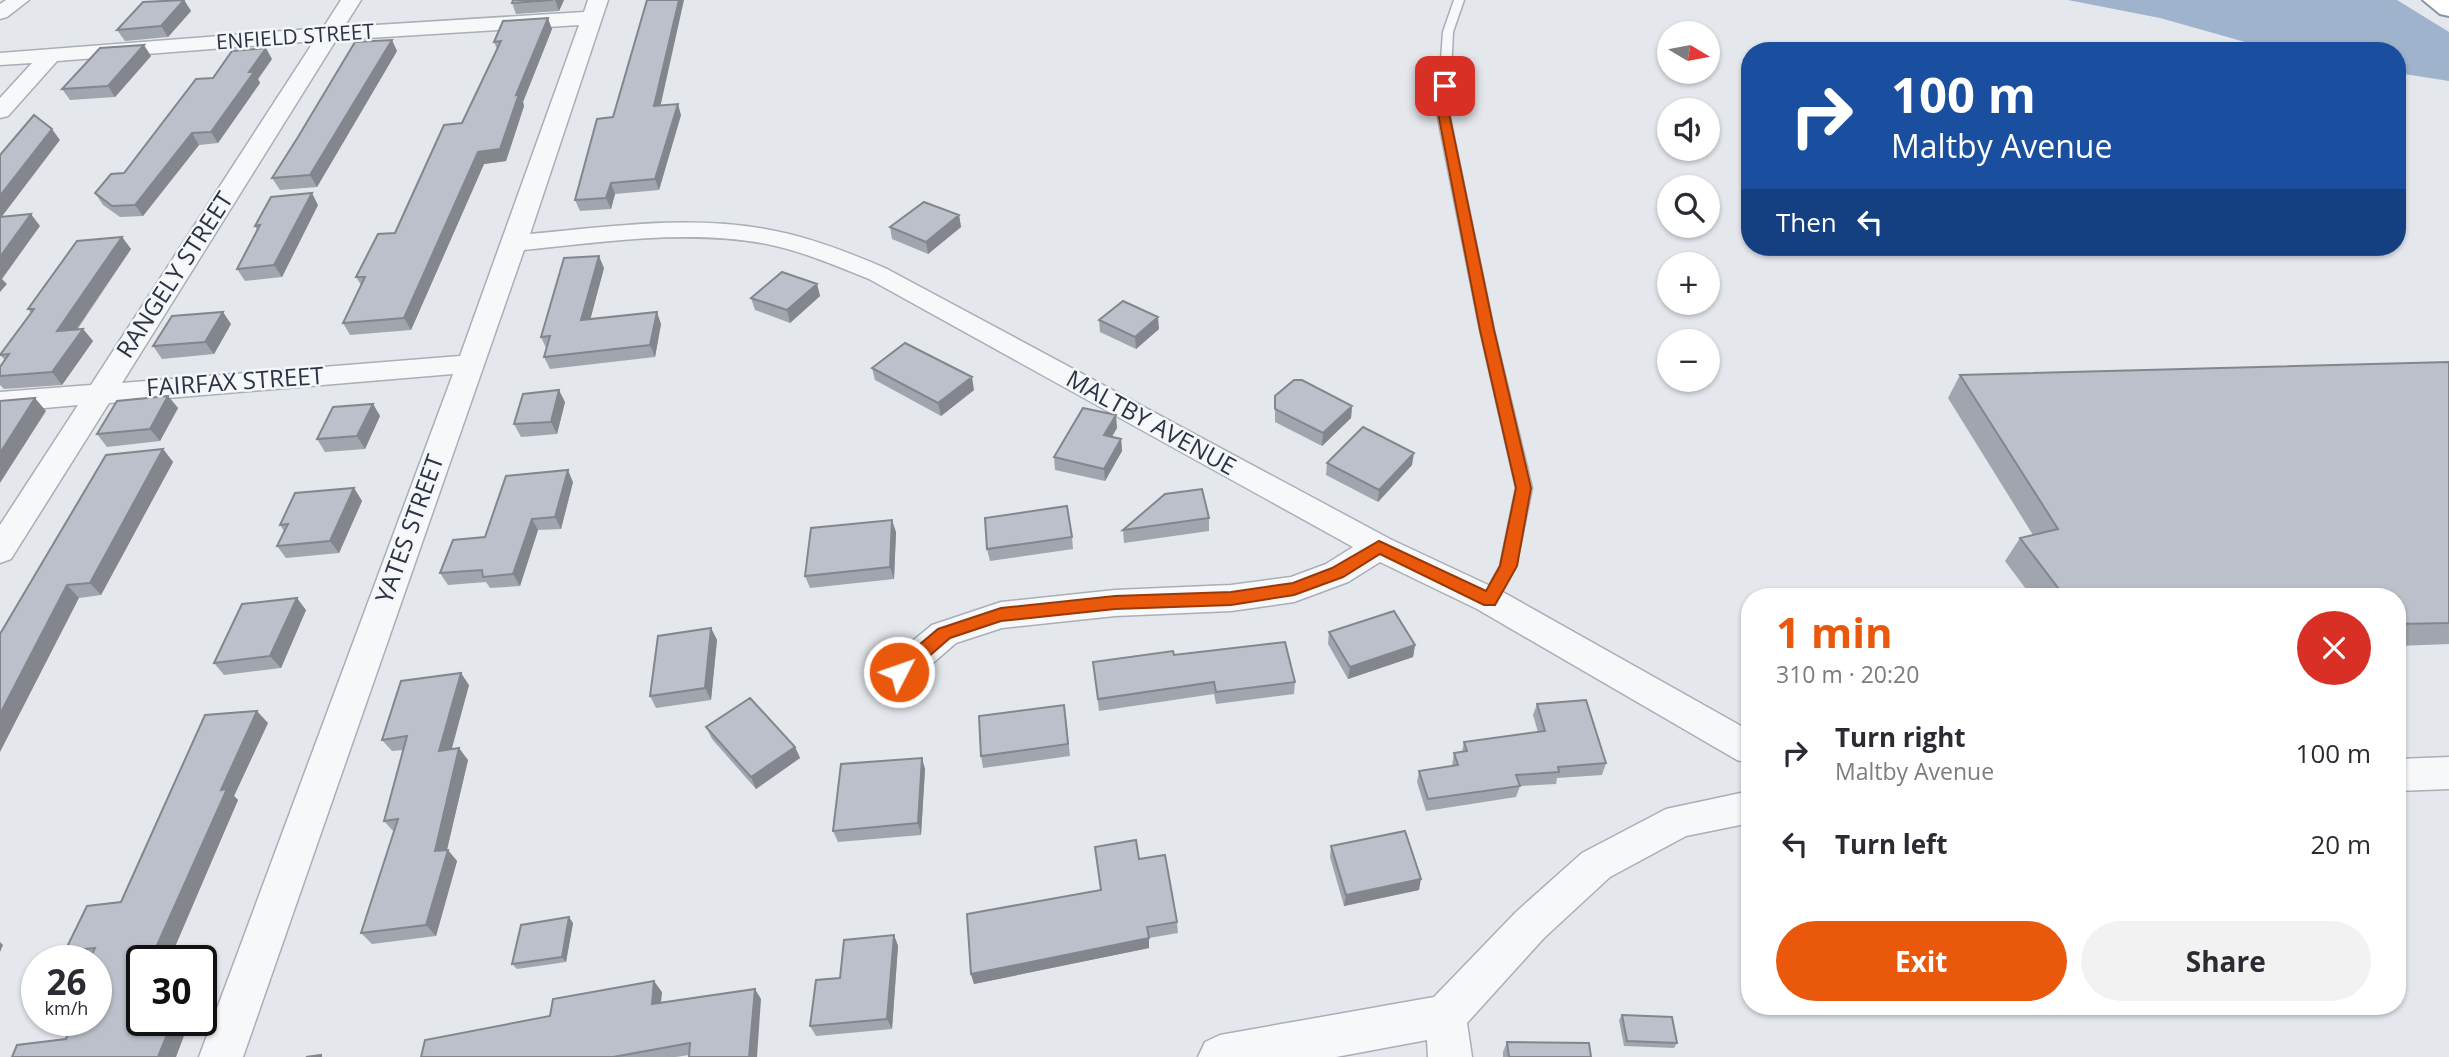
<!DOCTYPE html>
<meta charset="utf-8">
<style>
:root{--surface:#fff;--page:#f2f2f3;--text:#2b2b33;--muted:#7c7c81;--accent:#ea580c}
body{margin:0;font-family:"Open Sans",sans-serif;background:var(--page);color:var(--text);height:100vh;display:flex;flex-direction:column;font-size:26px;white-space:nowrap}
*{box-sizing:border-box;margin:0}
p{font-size:23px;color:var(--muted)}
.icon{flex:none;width:38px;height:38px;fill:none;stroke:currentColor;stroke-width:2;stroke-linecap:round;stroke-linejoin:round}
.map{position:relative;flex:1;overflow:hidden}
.drawer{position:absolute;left:1741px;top:588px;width:665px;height:427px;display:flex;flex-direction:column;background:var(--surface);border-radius:28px;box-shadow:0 2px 5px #0004}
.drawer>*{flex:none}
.banner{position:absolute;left:1741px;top:42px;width:665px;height:214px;border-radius:28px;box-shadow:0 2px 5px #0004;background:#1a4fa0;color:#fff;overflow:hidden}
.needle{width:46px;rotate:100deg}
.tools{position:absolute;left:1657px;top:21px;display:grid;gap:14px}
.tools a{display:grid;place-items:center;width:63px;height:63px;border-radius:50%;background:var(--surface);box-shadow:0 2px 5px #0004;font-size:35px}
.speed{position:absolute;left:21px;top:945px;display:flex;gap:14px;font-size:35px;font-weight:700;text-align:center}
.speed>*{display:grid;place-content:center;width:91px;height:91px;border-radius:50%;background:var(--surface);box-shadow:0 2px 5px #0004;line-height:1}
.speed small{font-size:18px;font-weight:400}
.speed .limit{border:4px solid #111;border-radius:10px;background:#fff;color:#111}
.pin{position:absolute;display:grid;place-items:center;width:60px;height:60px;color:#fff;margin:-30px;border-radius:14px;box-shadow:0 4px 10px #0006}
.me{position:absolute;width:77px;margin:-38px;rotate:49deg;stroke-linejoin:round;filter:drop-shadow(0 0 5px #0008)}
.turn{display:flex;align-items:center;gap:24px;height:147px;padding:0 35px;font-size:32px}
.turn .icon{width:91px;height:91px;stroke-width:2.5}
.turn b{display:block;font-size:49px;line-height:60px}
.then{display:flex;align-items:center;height:66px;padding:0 35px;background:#0003;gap:14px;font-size:26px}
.round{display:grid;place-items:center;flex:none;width:74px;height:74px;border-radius:37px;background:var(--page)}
.headline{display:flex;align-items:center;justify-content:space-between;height:119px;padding:0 35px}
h1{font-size:42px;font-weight:700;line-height:52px;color:var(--accent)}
.primary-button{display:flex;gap:14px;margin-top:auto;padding:14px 35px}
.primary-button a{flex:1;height:80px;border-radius:42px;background:var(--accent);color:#fff;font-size:28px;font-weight:700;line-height:80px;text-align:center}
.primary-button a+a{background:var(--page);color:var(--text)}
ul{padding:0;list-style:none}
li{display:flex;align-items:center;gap:21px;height:91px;padding:0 35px}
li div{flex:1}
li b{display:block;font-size:26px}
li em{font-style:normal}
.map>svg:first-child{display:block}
.water{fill:#9fb4cc}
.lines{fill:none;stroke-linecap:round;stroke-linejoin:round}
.lane-casing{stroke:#a9aeb7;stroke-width:3}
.street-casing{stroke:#a9aeb7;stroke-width:3}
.highway-casing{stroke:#8b94a3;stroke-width:4}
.lane{fill:#f7f8fa;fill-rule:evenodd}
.street{fill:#f7f8fa;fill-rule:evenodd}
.highway{fill:#fff;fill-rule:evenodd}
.wall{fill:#a1a5ae}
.shaded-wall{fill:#83868d}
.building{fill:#bbc0ca;stroke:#83868d;stroke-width:2}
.route{fill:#ea580c;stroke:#983908;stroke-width:2}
.labels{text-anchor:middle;stroke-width:5;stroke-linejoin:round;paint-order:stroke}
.far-street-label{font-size:21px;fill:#2b3445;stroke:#f4f6f9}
.street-label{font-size:24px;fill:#2b3445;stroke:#f4f6f9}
</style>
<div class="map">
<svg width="2449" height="1057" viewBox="0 0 2449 1057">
<rect width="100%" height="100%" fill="#e4e7ec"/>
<path class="water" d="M2068,0H2397L2449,32V81L2398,73V51H2277L2160,18Z"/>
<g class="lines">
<defs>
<path id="lane" d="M1454,0H1464L1453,32L1449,113L1494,330L1532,488L1516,566L1495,604H1483L1481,600L1500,566L1516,488L1480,330L1437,113L1443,32Z"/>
<path id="street" d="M6,0H29L7,17L0,19V4Z
M341,0H361L344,27L584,12L588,0H608L530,234C607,227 687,215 765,229C807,236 848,252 887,269L1390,539L1501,591L1750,731V764L1737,760L1477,609L1380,562L1348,582L1294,602L1231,611L1115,616L1002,628L956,643L911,682L899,686L887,682L882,672L887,662L932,625L1001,602L1115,590L1231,585L1291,577L1326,564L1353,547L869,279C836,266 802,251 767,244C687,229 604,242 524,250L243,1057H199L453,374L109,403L11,559L0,563V525L78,405L0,412V392L91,385L314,41L57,61L8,116L0,118V98L32,63L0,65V53L323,28ZM579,25L460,356L122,383L336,40Z
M2449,757V789L2398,791V759Z
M1750,791V823L1686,836L1610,877L1544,938L1467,1023L1472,1057H1428L1427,1040L1336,1057H1198L1205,1042L1220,1035L1434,997L1516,912L1582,853L1666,809Z"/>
<path id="highway" d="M2423,0H2449V16L2440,14Z"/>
</defs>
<use href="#lane" class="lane-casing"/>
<use href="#street" class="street-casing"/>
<use href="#highway" class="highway-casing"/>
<use href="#lane" class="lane"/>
<use href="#street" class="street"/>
<use href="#highway" class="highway"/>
</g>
<path class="wall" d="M184,0L191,11L168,37L125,41L117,30Z
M513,0H564L559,11L516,14L512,3Z
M552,29L523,102L524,106L506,161L484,164L411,330L350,335L343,323L361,285L356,277L395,233L462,123L497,49L494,42Z
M397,51L317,187L280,190L272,178Z
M151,56L115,97L70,100L62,89Z
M272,59L258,79L260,83L218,143L199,145L143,216L120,217L103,205L95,193L124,173L213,78Z
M660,105L681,115L659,190L615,194L611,209L580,211L575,200L613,117Z
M318,205L282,277L245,281L237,269L257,230L255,226Z
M959,215L961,227L928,254L892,239L890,227Z
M122,237L131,249L77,330L83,329L93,341L62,385L4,389L0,385V367L5,360L0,355L31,313L28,309Z
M604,268L590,319L661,324L655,357L550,369L544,357L546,348L541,337Z
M817,284L820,296L790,323L755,310L751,298Z
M1099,320L1159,329L1136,349L1100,332Z
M231,324L214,354L162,359L153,346Z
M2449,362V644L2398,646V597H2032L2005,561L2020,538L2033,535L1948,398L1960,375Z
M872,368L974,390L941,416L875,380Z
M168,396L178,408L160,441L107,447L97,434Z
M1275,396L1352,406L1351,418L1322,446L1275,422Z
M565,402L557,434L521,437L514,424Z
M373,404L380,416L365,449L325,452L317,439Z
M1117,428L1112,437L1121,439L1122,451L1105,481L1055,470L1054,457Z
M163,449L173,462L101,595L79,598L0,634Z
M1327,463L1412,465L1378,502L1326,475Z
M573,482L561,529L538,530L520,586L490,588L486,582L448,585L440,573L485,537Z
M354,488L362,501L339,553L286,558L277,546L284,531L280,525Z
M1209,518V531L1124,543L1123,530Z
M896,532L894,579L810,588L805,576Z
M1072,537L1073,549L990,561L987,549Z
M306,610L281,668L224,675L214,663Z
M711,628L717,640L711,700L656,708L650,696Z
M1329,632L1415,645L1413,657L1348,679L1328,644Z
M1174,655L1295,682L1294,694L1216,704L1214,694L1099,711L1093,662Z
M469,685L451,749L468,760L447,850L457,861L436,936L372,944L361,933L394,832L384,821L403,750L392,751L382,740Z
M1537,704L1606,763L1602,775L1557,778L1556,784L1520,786L1516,797L1426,811L1417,782L1419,771L1452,766L1454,753L1462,752L1464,742L1538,732L1533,715Z
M1066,717L1070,756L983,768L981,756Z
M268,723L234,796L238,800L142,1020L66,1039L96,1020V961H78L65,951L121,902Z
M706,727L795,747L800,758L756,789L712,739Z
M925,769L921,835L838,842L833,831Z
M1331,846L1419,890L1344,906L1330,857Z
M1139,859L1177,922L1178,933L1149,938V948L974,984L971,974L1101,890Z
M573,923L566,962L517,969L512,964Z
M894,935L898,946L892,1029L816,1036L810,1026L840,978Z
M662,992L661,1003L761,999L689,1055L676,1057H421L550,1016Z
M1622,1015L1677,1043L1674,1048L1624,1046L1619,1020Z
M1507,1042L1591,1057H1503V1052Z"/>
<path class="shaded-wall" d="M184,0L191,11L168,37L161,26Z
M555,0H564L559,11Z
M679,0H684L658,117L654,106Z
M548,18L552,29L523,102L524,106L506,161L484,164L411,330L404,318L478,152L516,95Z
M392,40L397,51L317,187L310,175Z
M144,45L151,56L115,97L108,86Z
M266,48L272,59L258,79L260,83L218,143L211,132L249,72Z
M678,104L681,115L659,190L655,179Z
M52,129L60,140L0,219V196Z
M192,133L199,145L143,216L135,205Z
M611,183L615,194L611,209L606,198Z
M312,193L318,205L282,277L274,265Z
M31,214L40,226L2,279L7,284L0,292V257Z
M959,215L961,227L928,254L926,242Z
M122,237L131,249L67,343L57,331Z
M599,256L604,268L587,332L581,320Z
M817,284L820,296L790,323L787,310Z
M223,312L231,324L214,354L205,342Z
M657,312L661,324L655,357L650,345Z
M1158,317L1159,329L1136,349L1135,337Z
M83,329L93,341L62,385L52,372Z
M972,377L974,390L941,416L938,403Z
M559,390L565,402L557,434L551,422Z
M168,396L178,408L160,441L150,429Z
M35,398L46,411L0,483V453Z
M373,404L380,416L365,449L357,436Z
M1352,406L1351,418L1322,446L1323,433Z
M1116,415L1117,428L1105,447L1104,435Z
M1121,439L1122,451L1105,481L1104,469Z
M163,449L173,462L101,595L90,583Z
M1414,453L1412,465L1378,502L1379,490Z
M568,470L573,482L561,529L555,517Z
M354,488L362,501L339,553L330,541Z
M532,519L538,530L520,586L513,574Z
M892,520L896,532L894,579L890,567Z
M67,585L79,598L0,752V714Z
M297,598L306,610L281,668L270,656Z
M711,628L717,640L711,700L705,688Z
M1415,645L1413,657L1348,679L1350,667Z
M461,673L469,685L448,763L439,751Z
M257,711L268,723L234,796L238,800L169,961H150L221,790Z
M795,747L800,758L756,789L751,777Z
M459,748L468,760L444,862L435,851Z
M922,758L925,769L921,835L918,823Z
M448,850L457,861L436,936L426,925Z
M1421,879L1419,890L1344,906L1346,895Z
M569,917L573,923L566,962L562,957Z
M894,935L898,946L892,1029L887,1019Z
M1149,938V948L974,984L971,974Z
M0,942L3,945L0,952Z
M142,980V1020L128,1012Z
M654,981L662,992L659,1014L652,1004Z
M755,989L761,999L757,1057H749Z
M173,1020H190L176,1057H158Z"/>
<path class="building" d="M184,0L161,26L117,30L143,2Z
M513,0H553L512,3Z
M647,0H679L654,106L678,104L655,179L611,183L606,198L575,200L597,119L613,117Z
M548,18L516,95L519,94L500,149L478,152L404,318L343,323L365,277H356L378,234L395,233L444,125L462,123L501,41L494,42L503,21Z
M392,40L310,175L272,178L298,137L355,42Z
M144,45L108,86L62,89L100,48Z
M266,48L249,72H254L211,132L192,133L135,205L112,206L95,193L111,174L124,173L196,79L213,78L232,51Z
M34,115L52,129L0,196V155Z
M312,193L274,265L237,269L260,225L255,226L271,197Z
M924,202L959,215L926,242L890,227Z
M31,214L0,257V217Z
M122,237L57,331L83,329L52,372L0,376V367L9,354L0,355L34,309H28L77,241Z
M599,256L581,320L657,312L650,345L544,357L550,336L541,337L564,258Z
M782,272L817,284L787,310L751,298Z
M1123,301L1158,317L1135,337L1099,320Z
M223,312L205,342L153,346L172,316Z
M905,343L972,377L938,403L872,368Z
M2449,362V623L2398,624V597H2065L2020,538L2058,529L1960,375Z
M1294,380H1302L1352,406L1323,433L1275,409V396Z
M559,390L551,422L514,424L523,394Z
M168,396L150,429L97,434L117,401Z
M35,398L0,453V401Z
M373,404L357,436L317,439L333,407Z
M1083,408L1116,415L1104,435L1121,439L1104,469L1054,457Z
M1363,427L1414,453L1379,490L1327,463Z
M163,449L90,583L67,585L0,714V634L106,455Z
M568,470L555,517L532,519L513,574L483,577L482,570L440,573L453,540L485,537L506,476Z
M354,488L330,541L277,546L288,524L280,525L295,493Z
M1202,489L1209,518L1123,530L1165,494Z
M1067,506L1072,537L987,549L985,518Z
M892,520L890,567L805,576L811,528Z
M297,598L270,656L214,663L242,604Z
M1394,611L1415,645L1350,667L1329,632Z
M711,628L705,688L650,696L658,636Z
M1285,642L1295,682L1216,692L1214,682L1098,699L1093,662L1173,651L1174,655Z
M461,673L439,751L459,748L435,851L448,850L426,925L361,933L398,819L384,821L407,736L382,740L401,681Z
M750,698L795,747L751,777L706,727Z
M1586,700L1606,763L1558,767L1559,772L1516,775L1520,786L1428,799L1419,771L1458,765L1454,753L1467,751L1464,742L1545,731L1537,704Z
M1064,705L1068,744L981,756L979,716Z
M257,711L221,790L227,789L150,961H142V980L128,1012L142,1010V1020H173L158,1057H12L17,1045L66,1039L73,1020H96V961H89L95,948L65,951L87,906L121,902L205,715Z
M922,758L918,823L833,831L841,764Z
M1405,831L1421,879L1346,895L1331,846Z
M1136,840L1139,859L1165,855L1177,922L1147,927L1149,938L971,974L967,914L1101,890L1095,847Z
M569,917L562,957L512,964L521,925Z
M894,935L887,1019L810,1026L816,980L840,978L844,940Z
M654,981L652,1004L755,989L749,1057H689L690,1043L613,1057H421L425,1040L550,1016L553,999Z
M1622,1015L1672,1017L1677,1043L1627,1041Z
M1507,1042L1589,1043L1591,1057H1509Z
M321,1055V1057H306Z"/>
<path class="route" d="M1445,83L1450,86L1449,113L1494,330L1531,488L1517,566L1495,605H1484L1380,554L1343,577L1294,595L1231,605L1115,609L1001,621L950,638L905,677H893L890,672L893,667L938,629L1001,608L1115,596L1231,592L1293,583L1332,568L1379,541L1486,591L1500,566L1516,488L1480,330L1438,113L1439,86Z"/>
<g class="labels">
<g class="far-street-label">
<text transform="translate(295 37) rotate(-4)" y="7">ENFIELD STREET</text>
</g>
<g class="street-label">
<text transform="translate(175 275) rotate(-57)" y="8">RANGELY STREET</text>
<text transform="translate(235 382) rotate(-4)" y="8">FAIRFAX STREET</text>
<text transform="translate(1151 423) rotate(29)" y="8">MALTBY AVENUE</text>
<text transform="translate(410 529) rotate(-70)" y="8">YATES STREET</text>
</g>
</g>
</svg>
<div class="tools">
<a><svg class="needle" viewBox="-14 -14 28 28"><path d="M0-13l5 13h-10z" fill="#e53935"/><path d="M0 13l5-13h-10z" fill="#7c7c81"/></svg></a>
<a><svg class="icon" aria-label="sound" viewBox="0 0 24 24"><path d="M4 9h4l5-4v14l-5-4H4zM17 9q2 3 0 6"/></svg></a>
<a><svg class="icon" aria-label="search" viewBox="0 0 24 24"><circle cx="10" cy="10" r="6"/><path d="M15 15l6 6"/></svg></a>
<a>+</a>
<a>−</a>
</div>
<div class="speed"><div>26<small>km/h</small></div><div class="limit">30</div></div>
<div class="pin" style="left:1445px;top:86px;background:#d93025"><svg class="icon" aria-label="arrive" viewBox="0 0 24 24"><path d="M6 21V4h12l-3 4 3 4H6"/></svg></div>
<svg class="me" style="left:899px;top:672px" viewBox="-20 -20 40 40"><circle r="17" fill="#ea580c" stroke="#fff" stroke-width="3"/><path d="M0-11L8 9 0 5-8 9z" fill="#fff"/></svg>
<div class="banner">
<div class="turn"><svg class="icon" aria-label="right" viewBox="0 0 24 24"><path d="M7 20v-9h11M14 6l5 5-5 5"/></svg><div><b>100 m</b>Maltby Avenue</div></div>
<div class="then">Then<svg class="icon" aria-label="left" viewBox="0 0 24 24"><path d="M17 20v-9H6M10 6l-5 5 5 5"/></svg></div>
</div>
<section class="drawer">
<div class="headline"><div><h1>1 min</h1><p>310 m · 20:20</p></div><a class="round" style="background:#d93025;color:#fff"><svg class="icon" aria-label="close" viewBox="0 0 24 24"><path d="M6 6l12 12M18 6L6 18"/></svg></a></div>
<ul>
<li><svg class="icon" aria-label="right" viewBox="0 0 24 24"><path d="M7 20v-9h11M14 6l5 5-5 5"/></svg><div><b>Turn right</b><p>Maltby Avenue</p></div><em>100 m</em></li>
<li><svg class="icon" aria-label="left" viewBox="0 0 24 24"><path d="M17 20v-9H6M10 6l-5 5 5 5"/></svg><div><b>Turn left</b></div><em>20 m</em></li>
</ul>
<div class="primary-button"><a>Exit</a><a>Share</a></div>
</section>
</div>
